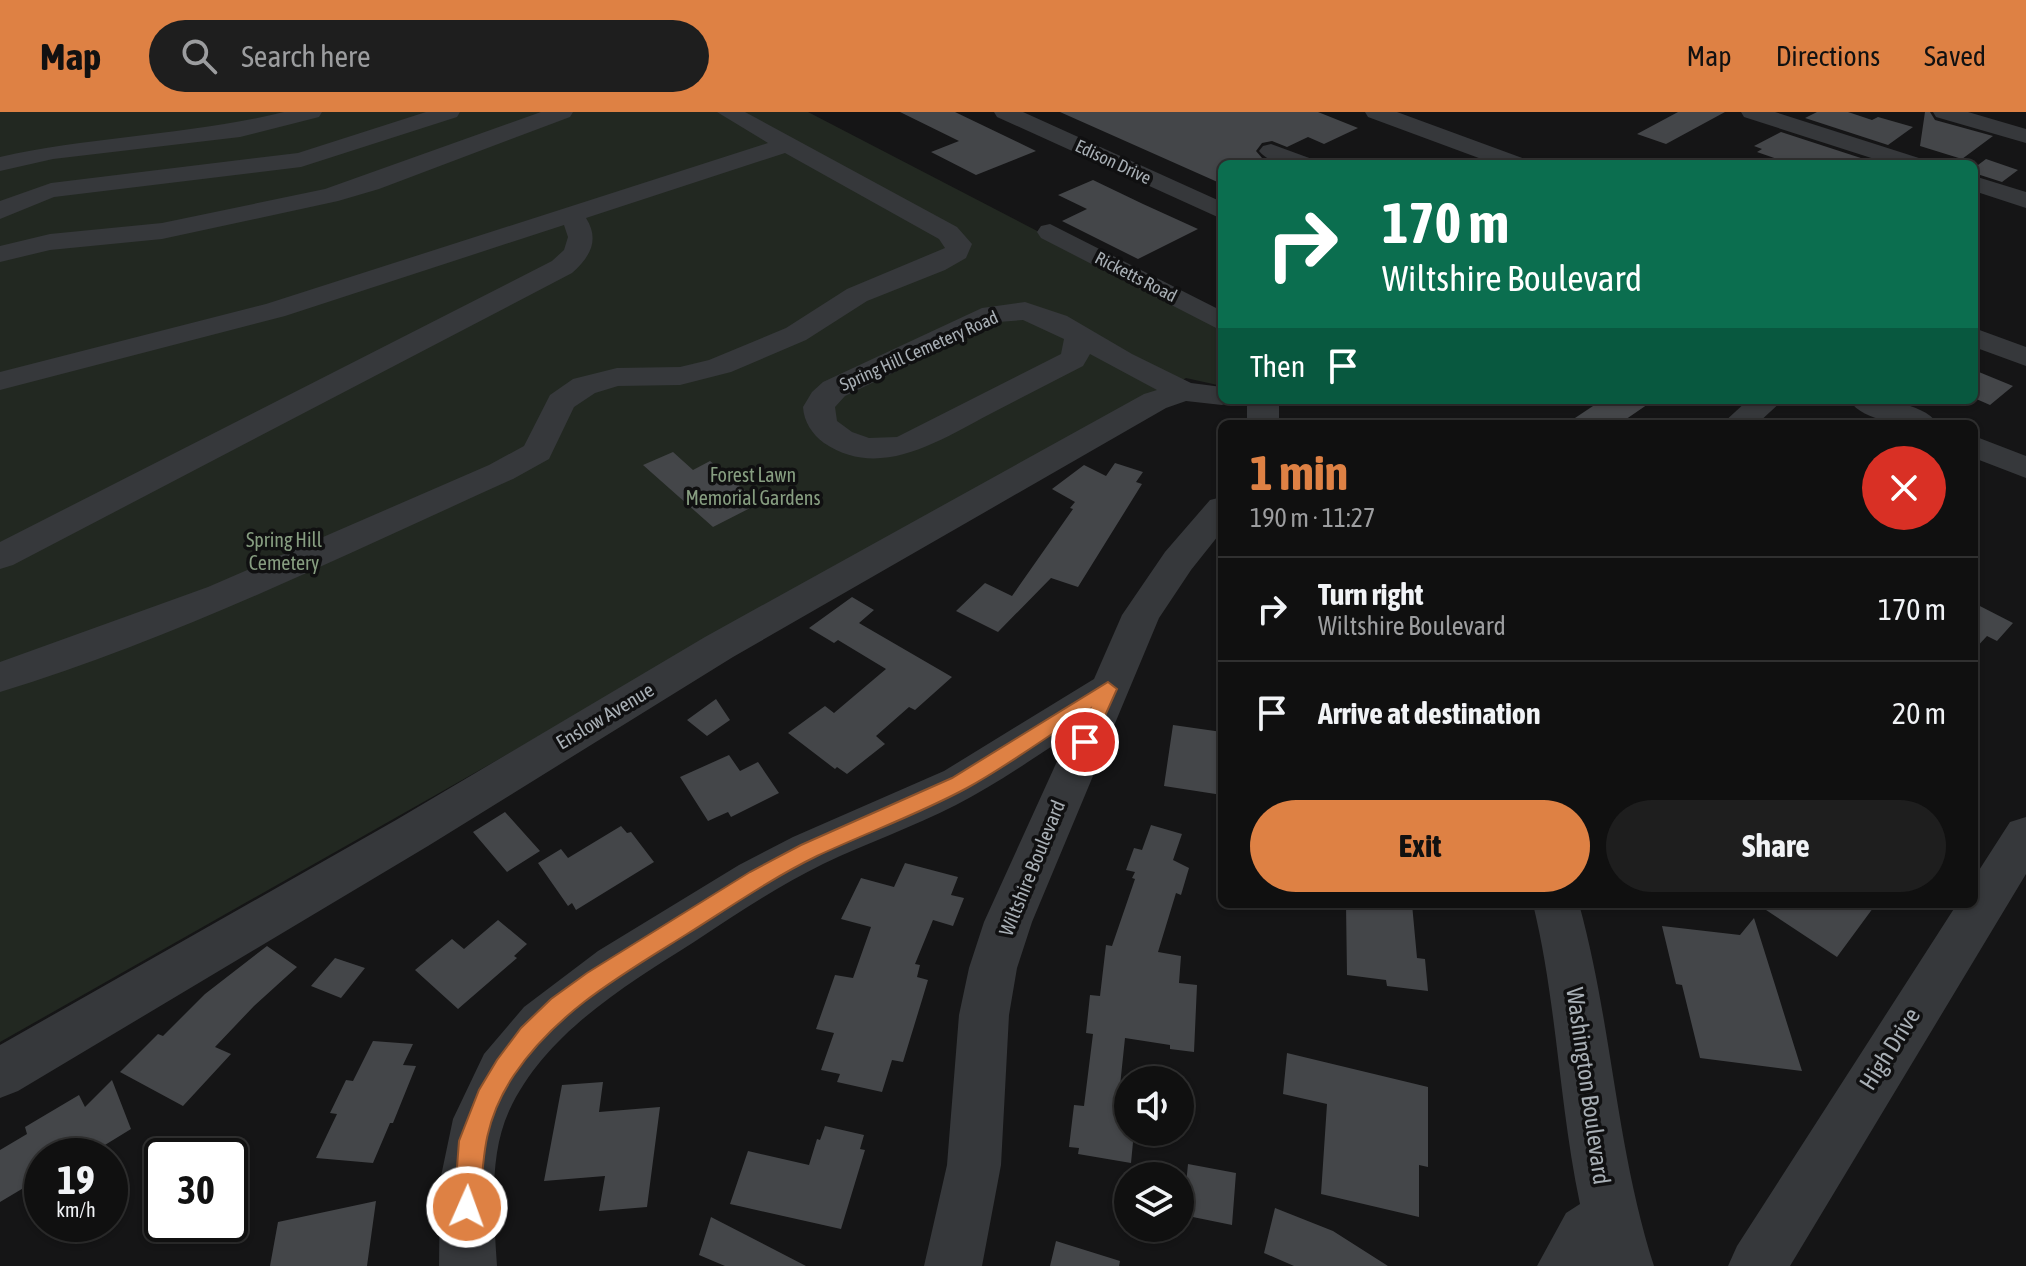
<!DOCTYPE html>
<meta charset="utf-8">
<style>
:root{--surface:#101010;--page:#1e1e1e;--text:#f1f3f6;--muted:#9c9d9f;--line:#303030;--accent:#de8144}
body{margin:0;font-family:"Asap Condensed",sans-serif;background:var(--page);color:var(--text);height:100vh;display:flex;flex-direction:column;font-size:30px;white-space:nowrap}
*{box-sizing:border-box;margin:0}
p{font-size:26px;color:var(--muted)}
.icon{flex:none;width:44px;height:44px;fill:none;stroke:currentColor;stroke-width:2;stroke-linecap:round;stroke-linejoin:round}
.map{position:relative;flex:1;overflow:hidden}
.side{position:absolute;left:1218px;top:308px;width:760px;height:488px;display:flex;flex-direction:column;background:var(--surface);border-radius:12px;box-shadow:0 2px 6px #0004,0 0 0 2px var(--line)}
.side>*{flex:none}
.top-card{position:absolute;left:1218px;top:48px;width:760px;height:244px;border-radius:12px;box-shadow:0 2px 6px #0004,0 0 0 2px var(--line);background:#0b6e4f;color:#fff;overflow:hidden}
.buttons{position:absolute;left:1114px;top:954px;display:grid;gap:16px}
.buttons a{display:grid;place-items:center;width:80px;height:80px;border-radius:50%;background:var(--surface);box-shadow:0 2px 6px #0004,0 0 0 2px var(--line);font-size:40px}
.speed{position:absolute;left:24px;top:1026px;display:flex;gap:16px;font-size:40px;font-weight:700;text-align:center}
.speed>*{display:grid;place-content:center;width:104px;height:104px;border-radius:50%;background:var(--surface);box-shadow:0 2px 6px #0004,0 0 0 2px var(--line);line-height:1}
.speed small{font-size:20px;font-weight:400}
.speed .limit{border:4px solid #111;border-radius:12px;background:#fff;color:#111}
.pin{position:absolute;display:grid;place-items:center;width:68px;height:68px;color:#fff;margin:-34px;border:4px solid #fff;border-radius:50%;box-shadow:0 2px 8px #0007}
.me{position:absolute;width:88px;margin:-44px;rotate:2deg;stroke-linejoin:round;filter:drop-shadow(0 0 6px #0008)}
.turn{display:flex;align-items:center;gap:28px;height:168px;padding:0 32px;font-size:36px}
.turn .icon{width:104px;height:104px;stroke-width:2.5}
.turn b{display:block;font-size:56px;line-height:68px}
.then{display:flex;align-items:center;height:76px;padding:0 32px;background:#0003;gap:16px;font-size:30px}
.round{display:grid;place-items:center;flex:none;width:84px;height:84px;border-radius:42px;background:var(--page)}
.headline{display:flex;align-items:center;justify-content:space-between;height:136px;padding:0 32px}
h1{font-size:48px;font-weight:700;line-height:60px;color:var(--accent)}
.button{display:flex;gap:16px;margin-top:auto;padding:16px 32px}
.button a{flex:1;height:92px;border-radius:48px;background:var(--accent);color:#111;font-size:32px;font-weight:700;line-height:92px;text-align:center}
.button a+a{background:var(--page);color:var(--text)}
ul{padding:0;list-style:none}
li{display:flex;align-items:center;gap:24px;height:104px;padding:0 32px;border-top:2px solid var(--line)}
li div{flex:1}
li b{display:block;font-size:30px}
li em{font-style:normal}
header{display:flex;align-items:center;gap:48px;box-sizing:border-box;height:112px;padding:0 40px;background:var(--accent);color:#111}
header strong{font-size:38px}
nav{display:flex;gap:44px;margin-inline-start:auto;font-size:28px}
.search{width:560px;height:72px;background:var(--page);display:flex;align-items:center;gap:20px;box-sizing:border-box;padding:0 28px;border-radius:44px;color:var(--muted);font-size:30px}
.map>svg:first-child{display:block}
.green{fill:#222821}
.building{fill:#444649}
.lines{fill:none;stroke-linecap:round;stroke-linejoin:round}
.minor{fill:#36383b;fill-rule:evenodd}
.route{fill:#de8144;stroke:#90542c;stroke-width:2}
.labels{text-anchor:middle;stroke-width:7;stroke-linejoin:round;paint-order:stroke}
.far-street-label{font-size:18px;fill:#a8afb5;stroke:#101011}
.park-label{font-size:20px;fill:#879e81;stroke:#101011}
.street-label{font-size:20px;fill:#a8afb5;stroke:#101011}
.near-street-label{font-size:24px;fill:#a8afb5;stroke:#101011}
</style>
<header>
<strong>Map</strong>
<div class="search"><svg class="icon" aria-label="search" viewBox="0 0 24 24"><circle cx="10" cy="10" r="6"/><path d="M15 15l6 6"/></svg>Search here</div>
<nav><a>Map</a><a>Directions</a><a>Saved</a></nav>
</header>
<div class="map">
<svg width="2026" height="1154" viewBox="0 0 2026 1154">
<rect width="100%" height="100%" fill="#151516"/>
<path class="green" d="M0,0H808L1222,215V274L1186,266L732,515L0,930Z"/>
<path class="building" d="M900,0H955L1036,39L976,63L931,40L959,29Z
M1060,0H1318L1358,16L1324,32L1308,25L1287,35L1272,29L1262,31L1256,39L1262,46L1247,52H1222V72Z
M1678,0H1725L1666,32L1637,22Z
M1817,0H1848L1872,8L1878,5L1913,15L1888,33L1805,6Z
M1925,0H1930L1935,8L1993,24L1962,47L1920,34Z
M1781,20L1867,48L1861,52H1792L1757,40L1762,37L1754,34Z
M1986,47L2018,58L2002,70L1974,61V56Z
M1093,68L1143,92L1198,117L1138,147L1062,109L1087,97L1058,83Z
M1974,258L2013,274L1990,293L1974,286Z
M1602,288H1654L1619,312H1566Z
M673,340L693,358L710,349L760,391L713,415L643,353Z
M1115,351L1143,360L1136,370L1142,372L1078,475L1051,466L998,520L956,499L985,471L1012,484L1073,397L1070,396L1075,390L1052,377L1084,353L1106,364Z
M852,485L874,498L859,511L952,565L915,598L909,595L876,624L885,632L847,662L837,655L835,657L788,621L825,594L834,601L886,557L838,528L834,531L809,516Z
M1974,491L2013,511L1997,529L1987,524L1974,538Z
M716,587L730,608L707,624L687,608Z
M1173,613L1222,620V683L1164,674Z
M729,643L740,659L758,650L779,681L731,705L728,700L708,709L680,665Z
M505,700L540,739L507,760L473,720Z
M1151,713L1182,722L1173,748L1189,756L1181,783L1176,781L1158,840L1181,844L1179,871L1197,873L1194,940L1170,937V933L1125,926L1120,974L1128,975V1020H1134L1131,1051L1078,1042L1079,1036L1069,1035L1074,993L1084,994L1093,922L1086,921L1090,883L1100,884L1106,833L1112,834L1135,767L1132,766L1135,760L1126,758L1134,736L1142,738Z
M621,714L627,721L631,720L654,750L576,798L572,791L568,794L538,751L561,737L568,746Z
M905,751L958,765L951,783L964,786L953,814L933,808L915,852L920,853L917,865L928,868L922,888L903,950L892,948L882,980L837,970L840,962L821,958L834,921L816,917L835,863L853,866L871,815L841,807L861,766L894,775Z
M1346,792H1412L1417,846L1425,847L1428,879L1387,874L1386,868L1347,863Z
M1757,792H1876L1837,845Z
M1754,806L1802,959L1700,946L1682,873L1676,872L1662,814L1740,823Z
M498,808L527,832L514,844L517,846L458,897L415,858L452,827L464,837Z
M267,834L297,855L254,894L215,935L231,942L183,994L120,960L158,922L163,924L205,882Z
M335,846L365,856L341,886L311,874Z
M373,929L413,932L403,953L416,954L393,1011H390L373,1051L316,1046L337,1002L330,1001L346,968L353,969Z
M1287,941L1428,975V1055L1419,1053V1105L1321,1082L1327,992L1283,982Z
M112,968L131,1017L87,1044H42V1065L0,1090V1038L27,1022L25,1015L79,983L85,995Z
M603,970L599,1000L660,995L647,1095L599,1099L605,1064L544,1069L562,973Z
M825,1014L864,1023L860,1037L865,1038L841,1117L730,1092L748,1039L809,1053L817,1027L820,1028Z
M1188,1052L1236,1061L1232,1113L1183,1103Z
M376,1089L367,1154H270L278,1110Z
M1275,1096L1333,1119L1388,1154H1294L1264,1141Z
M711,1105L806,1154H725L699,1143Z
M1056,1129L1120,1149L1119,1154H1050Z"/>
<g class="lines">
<path class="minor" d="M284,0H322L319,5L240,25L53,47L0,59V45C94,24 191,23 284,0Z
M426,0H460L457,5L301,55L54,85L0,107V89L51,71L298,41Z
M541,0H573L570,5L379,77L338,89L162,127L50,138L0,150V134L50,122L162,111L325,77Z
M717,0H745L957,115L972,132L966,146L945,158L867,189L806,228L731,260L680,273L618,274L595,281L574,295L549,347L513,367C344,443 177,526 0,580V550L208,475L489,353L524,334L550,283L573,267L617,256L680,255L709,248L786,216L847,177L945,136L939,127L785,41L586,106C600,128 590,145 572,161L13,453L0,457V430L552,149L564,138L568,125L564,113L285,204L0,278V260L266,192L768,31Z
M994,0H1023L1222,90V107L997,5Z
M1365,0H1397L1525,47L1529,52H1495L1368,5Z
M1741,0H1775L1922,47L1926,52H1890L1744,5Z
M1933,0H1968L2026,17V31L1936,5Z
M1271,32L1312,47L1316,52C1297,52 1272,55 1259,39L1263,34Z
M1974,64L2026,80V96L1974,79Z
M1050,112L1222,199V219L1041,126L1037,120L1041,114Z
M1025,190L1067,204L1132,242L1191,271L1222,275V288H1235L1222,293L1186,289L1166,296L733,545L428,734L18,979L0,986V933L396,708L705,525L1144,282L1157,278L1090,242L1083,254C1052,270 1021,286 990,302C940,328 880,369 824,331C812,322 804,310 803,295L812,280L823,270L982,196ZM1023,208L1064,227L1061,242L897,325L869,326L852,320L837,309L835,295L845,284L998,210Z
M1974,216L2026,235V254L1974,235Z
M1247,288H1279V312H1247Z
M1748,288H1783L1757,312H1722Z
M1849,288C1876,288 1921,288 1938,312C1911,312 1866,313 1849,288Z
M1974,324L2026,344V366L1974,346Z
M1222,385V419L1191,458L1159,506L1032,810L1017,856L1009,903L1001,1053L982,1154H924L947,1053L959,903L969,856L984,810L1069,623C1032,647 995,673 956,693C913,715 867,731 823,752C778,774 736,802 694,830C625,874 545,921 509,999C488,1045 494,1105 497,1154H439L440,1069L453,1007L484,942L524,895L598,839L739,753L793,725L944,659L1094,567L1122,503L1165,440L1210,388Z
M2026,705V762L1790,1154H1728L1737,1134L1957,792H1974V766L2010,710Z
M1533,792H1579C1612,911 1616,1036 1654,1154H1537L1566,1101L1580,1092C1559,992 1557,891 1533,792Z"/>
</g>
<path class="route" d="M1108,570L1117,577L1091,635H1078L1075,630L1090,597C1049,623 1009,653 967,676C919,702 866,721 817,744C772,766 730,795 687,822C623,862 557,899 514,963C484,1008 483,1043 480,1095L476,1104L467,1108L458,1104L454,1095L459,1029L479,978L497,948L521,916L551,887L587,861L750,760L801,733L952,666Z"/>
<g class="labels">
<g class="far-street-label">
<text transform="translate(1113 50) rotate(25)" y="6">Edison Drive</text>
<text transform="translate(1136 165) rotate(27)" y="6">Ricketts Road</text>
<text transform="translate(919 239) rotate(-24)" y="6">Spring Hill Cemetery Road</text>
</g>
<g class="park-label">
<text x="753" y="370">Forest Lawn<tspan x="753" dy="23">Memorial Gardens</tspan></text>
<text x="284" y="435">Spring Hill<tspan x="284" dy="23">Cemetery</tspan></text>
</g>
<g class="street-label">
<text transform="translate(605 604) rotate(-31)" y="7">Enslow Avenue</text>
<text transform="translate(1032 756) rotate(-68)" y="7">Wiltshire Boulevard</text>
</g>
<g class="near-street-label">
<text transform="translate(1890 937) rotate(-58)" y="8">High Drive</text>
<text transform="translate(1588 974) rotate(82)" y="8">Washington Boulevard</text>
</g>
</g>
</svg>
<div class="buttons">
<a><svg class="icon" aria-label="sound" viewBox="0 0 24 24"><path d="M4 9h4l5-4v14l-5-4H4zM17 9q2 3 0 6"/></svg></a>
<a><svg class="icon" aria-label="layers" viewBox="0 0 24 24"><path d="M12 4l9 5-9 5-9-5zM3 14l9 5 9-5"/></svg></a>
</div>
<div class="speed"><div>19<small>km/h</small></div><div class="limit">30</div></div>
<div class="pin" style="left:1085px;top:630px;background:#d93025"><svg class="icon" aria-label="arrive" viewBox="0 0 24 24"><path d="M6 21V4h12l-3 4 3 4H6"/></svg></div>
<svg class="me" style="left:467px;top:1095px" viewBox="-20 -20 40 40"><circle r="17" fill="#de8144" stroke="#fff" stroke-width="3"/><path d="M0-11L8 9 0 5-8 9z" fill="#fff"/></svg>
<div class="top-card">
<div class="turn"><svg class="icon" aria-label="right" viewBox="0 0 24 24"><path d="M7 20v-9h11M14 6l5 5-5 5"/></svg><div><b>170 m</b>Wiltshire Boulevard</div></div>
<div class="then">Then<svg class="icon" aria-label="arrive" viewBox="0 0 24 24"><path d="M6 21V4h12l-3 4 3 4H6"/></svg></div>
</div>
<section class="side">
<div class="headline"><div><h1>1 min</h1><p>190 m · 11:27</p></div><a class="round" style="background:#d93025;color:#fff"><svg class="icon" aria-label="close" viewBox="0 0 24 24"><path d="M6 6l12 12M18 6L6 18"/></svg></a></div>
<ul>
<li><svg class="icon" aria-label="right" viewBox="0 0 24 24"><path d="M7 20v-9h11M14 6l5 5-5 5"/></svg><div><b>Turn right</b><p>Wiltshire Boulevard</p></div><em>170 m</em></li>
<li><svg class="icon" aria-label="arrive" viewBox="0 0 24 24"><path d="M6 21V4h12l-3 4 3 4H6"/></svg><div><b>Arrive at destination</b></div><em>20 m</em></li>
</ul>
<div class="button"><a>Exit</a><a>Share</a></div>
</section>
</div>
